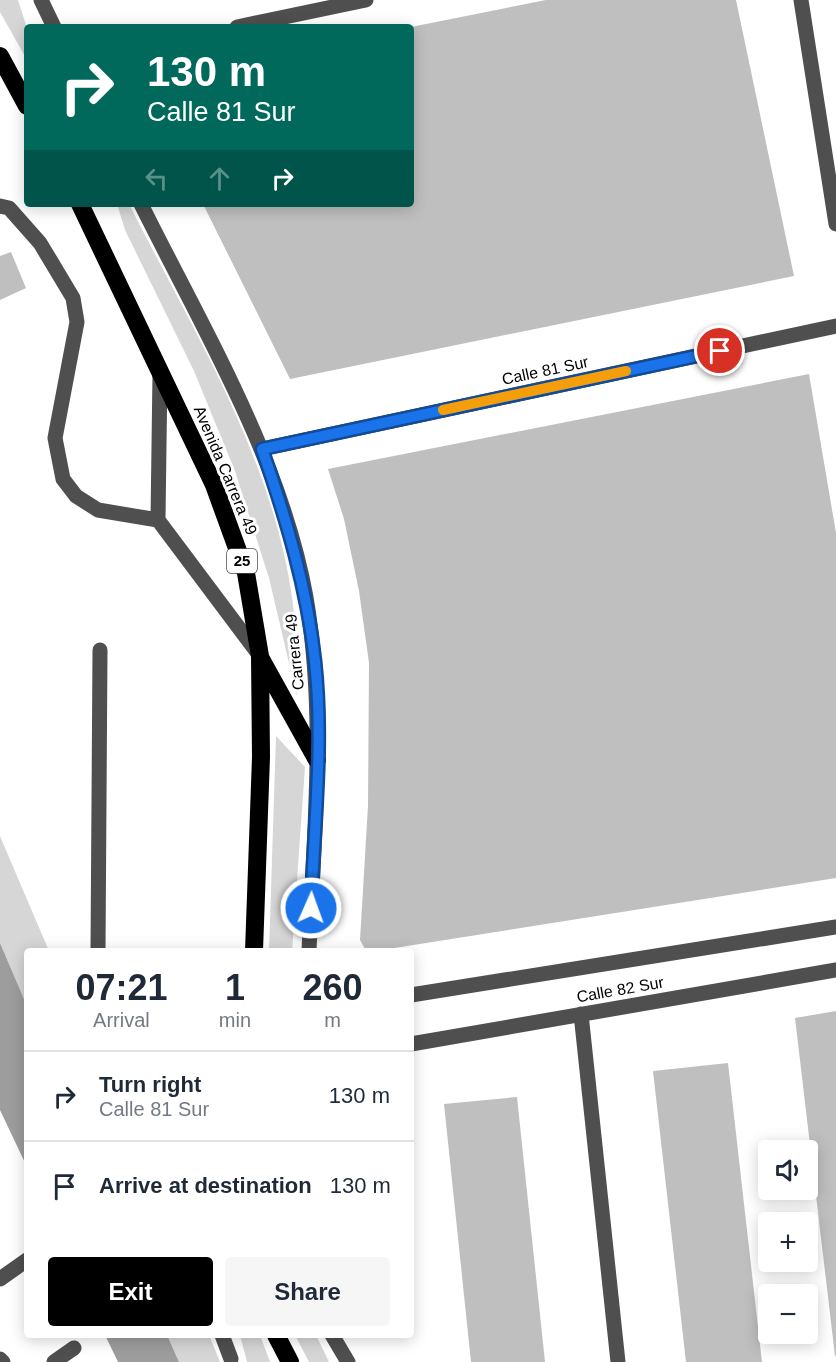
<!DOCTYPE html>
<meta charset="utf-8">
<style>
:root{--surface:#fff;--page:#f6f6f7;--text:#1f2937;--muted:#747a83;--line:#e0e1e3;--accent:#000}
body{margin:0;font-family:Helvetica,sans-serif;background:var(--page);color:var(--text);height:100vh;display:flex;flex-direction:column;font-size:22px;white-space:nowrap}
*{box-sizing:border-box;margin:0}
p{font-size:20px;color:var(--muted)}
.icon{flex:none;width:33px;height:33px;fill:none;stroke:currentColor;stroke-width:2;stroke-linecap:round;stroke-linejoin:round}
.map{position:relative;flex:1;overflow:hidden}
.panel{position:absolute;left:24px;top:948px;width:390px;height:390px;display:flex;flex-direction:column;background:var(--surface);border-radius:6px;box-shadow:0 3px 15px #0003}
.panel>*{flex:none}
.guide{position:absolute;left:24px;top:24px;width:390px;height:183px;border-radius:6px;box-shadow:0 3px 15px #0003;background:#00695c;color:#fff;overflow:hidden}
.tools{position:absolute;left:758px;top:1140px;display:grid;gap:12px}
.tools a{display:grid;place-items:center;width:60px;height:60px;border-radius:6px;background:var(--surface);box-shadow:0 3px 15px #0003;font-size:30px}
.pin{position:absolute;display:grid;place-items:center;width:51px;height:51px;color:#fff;margin:-26px;border:3px solid #fff;border-radius:50%;box-shadow:0 2px 6px #0007}
.me{position:absolute;width:66px;margin:-33px;rotate:2deg;stroke-linejoin:round;filter:drop-shadow(0 0 4px #0008)}
.turn{display:flex;align-items:center;gap:21px;height:126px;padding:0 24px;font-size:27px}
.turn .icon{width:78px;height:78px;stroke-width:2.5}
.turn b{display:block;font-size:42px;line-height:51px}
.lanes{display:flex;align-items:center;height:57px;padding:0 24px;background:#0003;justify-content:center;gap:30px;direction:ltr}
.lanes .off{opacity:.35}
.eta{display:flex;justify-content:space-evenly;align-items:center;height:102px;text-align:center}
.eta b{font-size:36px;font-weight:700;line-height:42px}
.primary-button{display:flex;gap:12px;margin-top:auto;padding:12px 24px}
.primary-button a{flex:1;height:69px;border-radius:6px;background:var(--accent);color:#fff;font-size:24px;font-weight:700;line-height:69px;text-align:center}
.primary-button a+a{background:var(--page);color:var(--text)}
ul{padding:0;list-style:none}
li{display:flex;align-items:center;gap:18px;height:90px;padding:0 24px;border-top:2px solid var(--line)}
li div{flex:1}
li b{display:block;font-size:22px}
li em{font-style:normal}
.map>svg:first-child{display:block}
.green{fill:#d6d6d6}
.water{fill:#9d9d9d}
.building{fill:#bfbfbf}
.lines{fill:none;stroke-linecap:round;stroke-linejoin:round}
.minor{stroke:#4f4f4f;stroke-width:15}
.highway{stroke:#000;stroke-width:18}
.route-casing{stroke:#114b97;stroke-width:15}
.route{stroke:#1a73e8;stroke-width:10}
.slow{stroke:#f59e0b;stroke-width:10}
.labels{text-anchor:middle;stroke-width:6;stroke-linejoin:round;paint-order:stroke}
.shield{fill:#fff;stroke:#4c4c4c;stroke-width:1.5}
.shield-label{font-size:15px;font-weight:bold;fill:#000}
.street-label{font-size:16px;fill:#000;stroke:#fff}
</style>
<div class="map">
<svg width="836" height="1362" viewBox="0 0 836 1362">
<rect width="100%" height="100%" fill="#fff"/>
<path class="green" d="M0,0H18L27,28V60L0,12Z
M117,204H129C192,329 272,456 292,597C297,630 295,664 297,697L269,578L235,471L194,371L125,230Z
M276,736L305,767L292,951H269Z
M0,836L49,951H27V1006L0,943Z
M167,1335H209L220,1362H179Z
M240,1335H260L270,1362H247Z
M295,1335H316L329,1362H309Z"/>
<path class="water" d="M0,943L27,1006V1167L0,1110Z
M105,1335H167L179,1362H118Z"/>
<path class="building" d="M546,0H736L794,276L290,379L203,204H411V27Z
M11,252L26,288L0,300V256Z
M809,374L836,533V878L388,949H365L360,940L368,806L369,663L359,591L344,519L328,469Z
M836,1011V1356H835L795,1018Z
M728,1063L762,1362H686L653,1071Z
M517,1097L545,1362H471L444,1104Z"/>
<g class="lines">
<path class="minor" d="M41,0L54,27
M801,0L836,224
M237,27L366,0
M141,204C203,329 281,458 306,597C326,713 314,833 309,951
M0,206L9,208L40,243L73,298L77,322L55,438L63,479L76,496L98,510L158,520
M160,372L158,520L260,656
M262,449L836,326
M98,951L100,650
M411,995L836,927
M581,1014L618,1362
M411,1044L836,970
M0,1279L27,1260
M222,1335L231,1359
M332,1335L348,1362
M0,1359L3,1362
M54,1362L74,1348"/>
<path class="highway" d="M0,56L27,106
M80,204L214,485L246,573L260,656L261,757L254,951
M261,659L317,760
M276,1335L290,1362"/>
</g>
<g class="lines">
<defs>
<path id="route" d="M311,908C314,827 324,742 315,661C307,588 286,518 262,449L720,351"/>
</defs>
<use href="#route" class="route-casing"/>
<use href="#route" class="route"/>
<path class="slow" d="M443,410L626,371"/>
</g>
<g class="labels">
<rect class="shield" x="227" y="549" width="30" height="24" rx="4.5"/>
<g class="shield-label">
<text x="242" y="566">25</text>
</g>
<g class="street-label">
<text transform="translate(545 370) rotate(-12)" y="6">Calle 81 Sur</text>
<text transform="translate(226 470) rotate(67)" y="6">Avenida Carrera 49</text>
<text transform="translate(294 652) rotate(-96)" y="6">Carrera 49</text>
<text transform="translate(620 989) rotate(-10)" y="6">Calle 82 Sur</text>
</g>
</g>
</svg>
<div class="tools">
<a><svg class="icon" aria-label="sound" viewBox="0 0 24 24"><path d="M4 9h4l5-4v14l-5-4H4zM17 9q2 3 0 6"/></svg></a>
<a>+</a>
<a>−</a>
</div>
<div class="pin" style="left:720px;top:351px;background:#d93025"><svg class="icon" aria-label="arrive" viewBox="0 0 24 24"><path d="M6 21V4h12l-3 4 3 4H6"/></svg></div>
<svg class="me" style="left:311px;top:908px" viewBox="-20 -20 40 40"><circle r="17" fill="#1a73e8" stroke="#fff" stroke-width="3"/><path d="M0-11L8 9 0 5-8 9z" fill="#fff"/></svg>
<div class="guide">
<div class="turn"><svg class="icon" aria-label="right" viewBox="0 0 24 24"><path d="M7 20v-9h11M14 6l5 5-5 5"/></svg><div><b>130 m</b>Calle 81 Sur</div></div>
<div class="lanes"><svg class="icon off" aria-label="left" viewBox="0 0 24 24"><path d="M17 20v-9H6M10 6l-5 5 5 5"/></svg><svg class="icon off" aria-label="ahead" viewBox="0 0 24 24"><path d="M12 20V5M6 11l6-6 6 6"/></svg><svg class="icon" aria-label="right" viewBox="0 0 24 24"><path d="M7 20v-9h11M14 6l5 5-5 5"/></svg></div>
</div>
<section class="panel">
<div class="eta">
<div><b>07:21</b><p>Arrival</p></div>
<div><b>1</b><p>min</p></div>
<div><b>260</b><p>m</p></div>
</div>
<ul>
<li><svg class="icon" aria-label="right" viewBox="0 0 24 24"><path d="M7 20v-9h11M14 6l5 5-5 5"/></svg><div><b>Turn right</b><p>Calle 81 Sur</p></div><em>130 m</em></li>
<li><svg class="icon" aria-label="arrive" viewBox="0 0 24 24"><path d="M6 21V4h12l-3 4 3 4H6"/></svg><div><b>Arrive at destination</b></div><em>130 m</em></li>
</ul>
<div class="primary-button"><a>Exit</a><a>Share</a></div>
</section>
</div>
